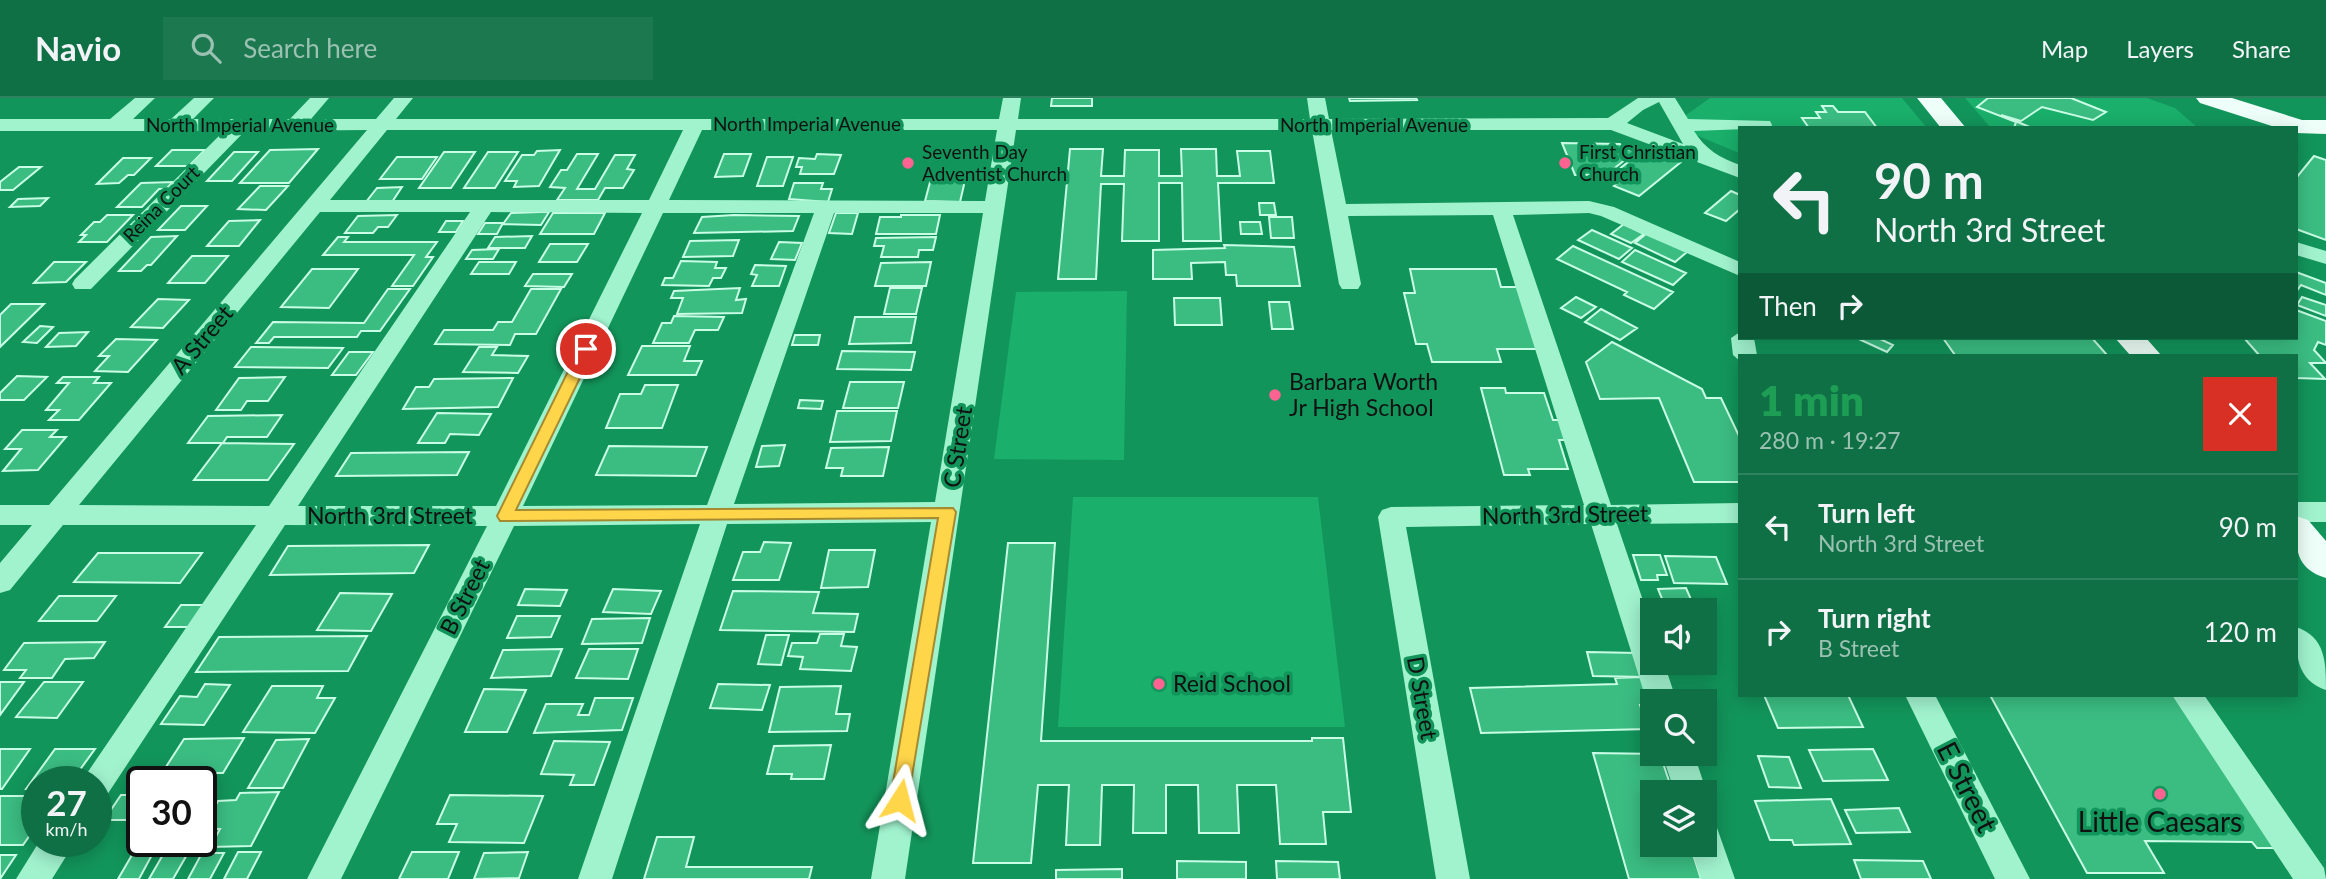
<!DOCTYPE html>
<meta charset="utf-8">
<style>
:root{--surface:#0e7044;--page:#1c784f;--text:#f1f3f6;--muted:#9bc1b2;--line:#2e825d}
body{margin:0;font-family:Lato,sans-serif;background:var(--page);color:var(--text);height:100vh;display:flex;flex-direction:column;font-size:26px;white-space:nowrap}
*{box-sizing:border-box;margin:0}
p{font-size:23px;color:var(--muted)}
.icon{flex:none;width:38px;height:38px;fill:none;stroke:currentColor;stroke-width:2;stroke-linecap:round;stroke-linejoin:round}
.map{position:relative;flex:1;overflow:hidden}
.sheet{position:absolute;left:1738px;top:256px;width:560px;height:343px;display:flex;flex-direction:column;background:var(--surface);border-radius:0px;box-shadow:0 4px 18px #0003}
.sheet>*{flex:none}
.guide{position:absolute;left:1738px;top:28px;width:560px;height:214px;border-radius:0px;box-shadow:0 4px 18px #0003;background:#0e7044;color:var(--text);overflow:hidden}
.fabs{position:absolute;left:1640px;top:500px;display:grid;gap:14px}
.fabs a{display:grid;place-items:center;width:77px;height:77px;border-radius:0px;background:var(--surface);box-shadow:0 4px 18px #0003;font-size:35px}
.speed{position:absolute;left:21px;top:668px;display:flex;gap:14px;font-size:35px;font-weight:700;text-align:center}
.speed>*{display:grid;place-content:center;width:91px;height:91px;border-radius:50%;background:var(--surface);box-shadow:0 4px 18px #0003;line-height:1}
.speed small{font-size:18px;font-weight:400}
.speed .limit{border:4px solid #111;border-radius:10px;background:#fff;color:#111}
.pin{position:absolute;display:grid;place-items:center;width:60px;height:60px;color:#fff;margin:-30px;border:4px solid #fff;border-radius:50%;box-shadow:0 2px 7px #0007}
.me{position:absolute;width:77px;margin:-38px;rotate:9deg;stroke-linejoin:round;filter:drop-shadow(0 0 5px #0008)}
.turn{display:flex;align-items:center;gap:24px;height:147px;padding:0 21px;font-size:32px}
.turn .icon{width:91px;height:91px;stroke-width:2.5}
.turn b{display:block;font-size:49px;line-height:60px}
.then{display:flex;align-items:center;height:66px;padding:0 21px;background:#0003;gap:14px;font-size:26px}
.round{display:grid;place-items:center;flex:none;width:74px;height:74px;border-radius:0px;background:var(--page)}
.head{display:flex;align-items:center;justify-content:space-between;height:119px;padding:0 21px}
h1{font-size:42px;font-weight:800;line-height:52px;color:#1e9e55}
ul{padding:0;list-style:none}
li{display:flex;align-items:center;gap:21px;height:105px;padding:0 21px;border-top:2px solid var(--line)}
li div{flex:1}
li b{display:block;font-size:26px}
li em{font-style:normal}
header{display:flex;align-items:center;gap:42px;box-sizing:border-box;height:98px;padding:0 35px;background:var(--surface);border-bottom:2px solid var(--line)}
header strong{font-size:33px}
nav{display:flex;gap:38px;margin-inline-start:auto;font-size:24px}
.search{width:490px;height:63px;background:var(--page);display:flex;align-items:center;gap:18px;box-sizing:border-box;padding:0 24px;border-radius:0px;color:var(--muted);font-size:26px}
.map>svg:first-child{display:block}
.green{fill:#1aaf6b}
.building{fill:#3bbd82;stroke:#c9fde5;stroke-width:2}
.lines{fill:none;stroke-linecap:round;stroke-linejoin:round}
.minor{fill:#a1f3ce;fill-rule:evenodd}
.major{fill:#edfff8;fill-rule:evenodd}
.route{fill:#ffd54a;stroke:#a68a30;stroke-width:2}
.poi-dot{fill:#ff6391;stroke:#12955b;stroke-width:2.5}
.labels{text-anchor:middle;stroke-width:7;stroke-linejoin:round;paint-order:stroke}
.far-street-label{font-size:19px;fill:#111;stroke:#12955b}
.far-poi-label{font-size:19px;fill:#111;stroke:#12955b;text-anchor:start}
.street-label{font-size:23px;fill:#111;stroke:#12955b}
.poi-label{font-size:23px;fill:#111;stroke:#12955b;text-anchor:start}
.near-street-label{font-size:28px;fill:#111;stroke:#12955b}
.near-poi-label{font-size:28px;fill:#111;stroke:#12955b}
</style>
<header>
<strong>Navio</strong>
<div class="search"><svg class="icon" aria-label="search" viewBox="0 0 24 24"><circle cx="10" cy="10" r="6"/><path d="M15 15l6 6"/></svg>Search here</div>
<nav><a>Map</a><a>Layers</a><a>Share</a></nav>
</header>
<div class="map">
<svg width="2326" height="781" viewBox="0 0 2326 781">
<rect width="100%" height="100%" fill="#12955b"/>
<path class="green" d="M1710,0H1902L1927,30H1740L1739,55L1672,27Z
M1965,0H2147L2175,10L2198,30H1991Z
M1127,193L1124,362L994,361L1016,194Z
M1073,399H1318L1345,629H1058Z"/>
<path class="building" d="M1052,0H1092V8H1051Z
M1349,0H1416L1417,2L1350,3Z
M1988,0H2071L2106,14L2093,22L2042,9L2021,23L2001,17L2032,30H2014L2016,24L1977,9Z
M1822,8H1833L1838,14H1865L1877,30H1809L1802,20H1820L1816,14H1826Z
M1562,45L1620,46L1623,51L1636,53L1606,77H1575Z
M1646,50L1681,64L1639,98L1614,88L1629,76L1618,72Z
M318,51L289,85H240L270,52Z
M1070,51H1103L1101,78H1124L1125,52H1159V78H1182L1181,51H1216L1217,78H1240L1237,53H1270L1274,85H1218L1221,143H1183L1182,85H1159V143H1122L1124,86H1101L1096,181H1058Z
M172,52H205L189,68H156Z
M560,52L539,88L514,89L517,83H505L522,57H534L537,53Z
M234,54H258L232,83H207Z
M444,54H475L451,90H419Z
M488,54H518L495,90H464Z
M577,56H598L577,91H595L615,57H635L627,71L634,72L623,90H605L598,102H557L565,90L550,89L561,72H567Z
M724,56H751L743,78L715,79Z
M817,56L841,57L834,76H800L802,69H796L799,60L815,61Z
M2314,58L2326,62V142L2296,131V80Z
M397,59H437L422,81H380Z
M767,59H793L783,88H757Z
M123,60H151L134,77H128L119,85L97,86Z
M19,69H41L13,92H0V84Z
M933,73L967,74L960,104L925,103Z
M173,84L166,91H159L142,109H117L141,85Z
M794,85H823L821,91H832L828,104L789,101Z
M260,88H288L266,112L238,111Z
M402,89L392,104H366L377,90Z
M1731,93L1740,97V111L1726,123L1705,115Z
M48,100L40,108L10,109L18,101Z
M1259,105H1274L1276,117H1260Z
M181,108H207L185,132H158Z
M540,114H549L541,127L503,126L511,115Z
M553,115H605L594,136H540Z
M836,115H858L852,136L829,135Z
M107,117H133L107,144H79L86,137H81L94,124H100Z
M397,117L388,129H378L373,135H345L358,118Z
M734,117L799,118L793,133L694,135L702,119Z
M901,117H940L936,136H876L880,119H901Z
M1269,119H1292L1294,140H1271Z
M260,122L239,148H207L229,123Z
M446,123H463L456,134H439Z
M1240,124H1260L1262,136H1241Z
M485,125H503L497,136H478Z
M1624,126L1644,136L1631,145L1611,136Z
M1592,132L1632,150L1619,161L1578,142Z
M1647,135L1687,154L1675,164L1635,145Z
M177,138L151,167H147L141,173H119L151,139Z
M532,138L525,150H488L495,139Z
M338,139H348L344,144H437L426,159H433L413,188H392L414,157H323Z
M936,139L933,152H919L918,159H881L884,148H874L876,140Z
M739,142L733,158L683,159L690,143Z
M779,144L802,145L795,162L771,161Z
M550,146H588L577,164H539Z
M1224,147L1294,149L1300,188H1237L1236,177H1226L1225,164L1191,165L1192,181H1153V152L1225,150Z
M1573,148L1673,194L1654,211L1624,197L1627,194L1557,161Z
M499,151L493,161H466L472,152Z
M1635,152L1686,175L1673,187L1622,164Z
M192,158H228L205,185H168Z
M681,163L717,164L715,170H726L721,180H713L709,188L662,187L665,180H673Z
M54,164H86L66,184L34,185Z
M479,164H516L509,176H471Z
M931,164L926,188H875L881,165Z
M755,167L786,168L779,188H752L757,177L751,176Z
M312,171H358L329,210L281,209Z
M1410,171H1496L1501,189H1528L1548,251H1497L1501,264H1432L1427,246H1416L1404,195H1415Z
M2296,174L2326,185V197L2301,187L2296,194Z
M533,176H572L564,189L525,188Z
M740,190L736,202L746,201L742,215L677,216L683,200H671L674,193Z
M890,190H922L916,216H884Z
M388,191H410L380,233H361L357,239H274L269,245H256L273,224L364,225Z
M531,191H561L536,236H515L510,247L435,246L444,232H493L498,224H512Z
M1576,199L1596,209L1581,220L1561,210Z
M2302,199L2326,207V218L2297,207Z
M1174,200H1220L1222,227H1175Z
M158,201L189,202L163,230L131,229Z
M1269,204H1289L1293,231H1272Z
M11,206H44L0,249V217Z
M1601,211L1637,230L1620,242L1585,224Z
M2296,212L2326,223V247L2318,244L2314,252L2326,265H2310L2325,281L2297,280L2296,257H2259L2244,240H2296Z
M674,218L724,219L718,232H695L689,245H653L662,225H671Z
M855,219H916L911,245L849,246Z
M40,228L53,229L37,245L23,244Z
M88,234L76,248L46,249L59,235Z
M795,237H820L818,247H792Z
M1864,240H1878L1893,247L1887,254L1861,242Z
M1943,240H2092L2107,257H1955Z
M116,241L157,242L128,274L95,273L109,258H99Z
M1612,244L1702,291L1706,300H1721L1740,340V384H1694L1659,300L1600,301L1586,264Z
M642,248H690L684,263H702L696,277H628Z
M251,249L343,250L328,270L235,269Z
M479,249H497L492,257L528,258L518,275L463,274Z
M842,253L915,254L911,272L837,271Z
M349,254H373L356,277H332Z
M17,278L47,279L24,302H0V295Z
M63,279H99L94,285H111L79,322H49L59,312H46L69,285H57Z
M285,279L268,303H247L241,312H216L239,280Z
M513,280L498,309L403,311L416,289H429L434,281Z
M850,284H904L898,310H843Z
M645,287H678L662,330H606L620,296H641Z
M1481,290H1505L1506,295H1544L1553,322H1562L1569,342H1559L1568,371H1528L1530,377H1504Z
M800,302L823,303L821,311L798,310Z
M837,313H897L891,343L830,344Z
M437,315L491,316L479,337L450,336L445,345H418Z
M282,317L267,339H227L223,345H188L208,318Z
M22,332H57L50,339H66L38,372L3,373L21,351H5Z
M222,345L294,346L268,382H194Z
M785,347L779,368L756,369L762,348Z
M609,348L707,349L696,378L596,377Z
M889,349L883,378H841L843,370H826L831,350Z
M469,354L457,377L336,378L351,355Z
M764,444L791,445L779,482H733L743,454H760Z
M1008,445H1055L1041,643H1312V640H1343L1351,714H1323L1326,746H1280L1276,687H1237L1239,735H1199L1198,687H1166V735H1133L1134,687H1102L1100,747H1066L1069,687H1038L1031,765H973Z
M429,447L414,475L270,477L288,448Z
M829,452H875L868,489L821,490Z
M98,455H202L180,485L74,484Z
M1633,457H1660L1667,477H1657L1658,482H1641Z
M1665,458L1716,459L1727,486L1674,485Z
M1686,490L1696,513H1667L1658,491Z
M525,491L567,492L560,508L518,507Z
M613,491L661,493L651,516L603,514Z
M733,493L819,494L813,515L858,516L854,534L720,532Z
M340,495L392,496L371,533L317,532Z
M59,498H116L97,523H39Z
M181,507H208L192,529H165Z
M517,518H560L551,539L507,540Z
M650,520L642,545L582,546L592,521Z
M820,536H844L841,548L857,549L851,573L800,571L803,559L788,558L792,545H817Z
M766,537H789L781,567L758,566Z
M367,538L348,573L196,574L219,539Z
M105,544L94,560L65,561L52,580H20L26,572H4L24,545Z
M562,551L551,578L491,580L503,552Z
M589,551H638L628,581L576,580Z
M1587,554L1638,555L1645,579L1593,578Z
M1642,579L1652,606L1640,607L1648,631L1481,635L1470,590L1617,586L1615,580Z
M0,584H24L0,617Z
M44,584H83L57,620L16,619Z
M205,586L230,587L204,627L161,626L180,598L197,599Z
M718,586L770,587L762,612L710,610Z
M272,588H323L317,600H335L315,635L243,634Z
M841,588L836,616H850L847,633L769,634L780,589Z
M484,591L526,592L507,634H465Z
M1764,597H1848L1863,629L1778,630Z
M1990,597H2176L2278,750H2257L2252,744L2145,743L2164,775H2087Z
M595,600H633L622,632L534,635L546,606H583L578,617H589Z
M244,640L223,675H162L184,641Z
M309,641L283,690H248L276,642Z
M554,643L610,644L594,687H570L574,677L541,676Z
M831,647L824,681H791L792,676H767L774,648Z
M0,651H30L2,691H0Z
M55,651H95L71,684H37V691H26Z
M1873,651L1888,682L1823,683L1809,652Z
M1593,655L1660,656L1673,695H1652V747H1690L1701,781H1629Z
M1758,658L1789,659L1801,690L1769,689Z
M279,694L251,748L210,749L220,731H202L218,703L236,702L240,695Z
M121,697H142V722H104Z
M450,697L543,698L524,745L449,744L457,726H437Z
M0,698H37V727L23,747H0Z
M1831,701L1851,746L1794,747L1792,742H1770L1755,703Z
M1899,710L1910,734L1856,735L1845,712Z
M657,739H694L686,769H812L809,781H644Z
M238,754H261L247,781H224Z
M412,754H459L448,781H399Z
M528,754L519,780L474,781L484,755Z
M153,755L139,781H118L132,757Z
M164,755H188L173,781H149Z
M202,755H224L210,781H188Z
M0,757H16L0,781Z
M1854,762L1923,763L1931,781H1861Z
M1177,763L1246,764V781H1177Z
M1276,763L1338,764L1340,781H1277Z
M1122,771V781H1056V772Z"/>
<g class="lines">
<path class="minor" d="M135,0H155L133,21H171L194,0H214L193,21H290L310,0H329L311,21H376L394,0H413L396,21H999L1003,0H1021L1018,21H1310L1307,0H1325L1329,21L1608,20L1638,0H1675L1688,21L1770,23L1772,27L1771,30L1694,33C1705,51 1720,60 1740,67V80L1611,32H1331L1346,106L1589,103L1614,109L1740,164V178L1601,118L1589,115L1513,117L1611,407L1740,405V425L1617,426L1652,529V565H1664L1677,604H1652V613L1647,604L1591,426L1406,429L1470,781H1436L1378,419L1382,412L1391,409L1584,407L1493,117L1348,118L1361,186L1358,191H1342L1339,186L1312,32H1016L905,781H871L931,424L727,426L612,781H578L700,426L514,428L341,781H307L487,428L285,427L107,697L96,701V684H81L256,427H63L10,492L0,495V465L32,427H0V407H49L367,32L245,33L91,191H75L72,186L75,181L224,33H0V21H110ZM1659,4L1683,46L1627,25L1643,12ZM387,32H683L649,102H330ZM702,32H997L985,103L669,102ZM320,114H470L269,408L79,407ZM491,114L642,115L496,408H298ZM663,115H814L707,407L523,408ZM834,115H983L935,404L734,406Z
M2296,144L2326,153V166L2296,157Z
M1740,234V240H1754L1757,257H1740V263L1733,257L1731,240Z
M2296,404H2326V424H2296Z
M2296,529C2326,539 2326,565 2326,592C2296,582 2296,556 2296,529Z
M1905,597H1935L2030,781H1995Z
M2172,597H2204L2324,770L2326,781H2293Z
M1662,656H1694L1707,695L1704,701V695H1675Z
M1704,723L1716,727L1735,781H1701L1690,747H1704Z
M39,744H75L52,781H16Z"/>
<path class="major" d="M1917,0H1941L1966,30H1941Z
M2196,0H2232L2302,22H2326V36L2296,35V30H2278L2200,5Z
M2115,240H2146L2161,257H2130Z
M2296,418L2308,422L2326,443V480C2293,470 2296,447 2296,418Z"/>
</g>
<path class="route" d="M586,247L594,251L516,412L953,410L956,414L907,708L900,711L893,708L890,702L938,420L500,423L497,418L579,251Z"/>
<g class="poi-dot">
<circle cx="908" cy="65" r="7"/>
<circle cx="1565" cy="65" r="7"/>
<circle cx="1275" cy="297" r="7"/>
<circle cx="1159" cy="586" r="7"/>
<circle cx="2160" cy="696" r="7"/>
</g>
<g class="labels">
<g class="far-street-label">
<text x="807" y="33">North Imperial Avenue</text>
<text x="240" y="34">North Imperial Avenue</text>
<text x="1374" y="34">North Imperial Avenue</text>
<text transform="translate(161 106) rotate(-45)" y="7">Reina Court</text>
</g>
<g class="far-poi-label">
<text x="922" y="61">Seventh Day<tspan x="922" dy="22">Adventist Church</tspan></text>
<text x="1579" y="61">First Christian<tspan x="1579" dy="22">Church</tspan></text>
</g>
<g class="street-label">
<text transform="translate(202 242) rotate(-50)" y="8">A Street</text>
<text transform="translate(958 349) rotate(-81)" y="8">C Street</text>
<text transform="translate(1565 417) rotate(-1)" y="8">North 3rd Street</text>
<text x="390" y="426">North 3rd Street</text>
<text transform="translate(465 499) rotate(-63)" y="8">B Street</text>
<text transform="translate(1422 600) rotate(80)" y="8">D Street</text>
</g>
<g class="poi-label">
<text x="1289" y="292">Barbara Worth<tspan x="1289" dy="26">Jr High School</tspan></text>
<text x="1173" y="594">Reid School</text>
</g>
<g class="near-street-label">
<text transform="translate(1967 689) rotate(63)" y="10">E Street</text>
</g>
<g class="near-poi-label">
<text x="2160" y="734">Little Caesars</text>
</g>
</g>
</svg>
<div class="fabs">
<a><svg class="icon" aria-label="sound" viewBox="0 0 24 24"><path d="M4 9h4l5-4v14l-5-4H4zM17 9q2 3 0 6"/></svg></a>
<a><svg class="icon" aria-label="search" viewBox="0 0 24 24"><circle cx="10" cy="10" r="6"/><path d="M15 15l6 6"/></svg></a>
<a><svg class="icon" aria-label="layers" viewBox="0 0 24 24"><path d="M12 4l9 5-9 5-9-5zM3 14l9 5 9-5"/></svg></a>
</div>
<div class="speed"><div>27<small>km/h</small></div><div class="limit">30</div></div>
<div class="pin" style="left:586px;top:251px;background:#d93025"><svg class="icon" aria-label="arrive" viewBox="0 0 24 24"><path d="M6 21V4h12l-3 4 3 4H6"/></svg></div>
<svg class="me" style="left:900px;top:702px" viewBox="-20 -20 40 40"><path d="M0-17L14 15 0 8-14 15z" fill="#ffd54a" stroke="#fff" stroke-width="4"/></svg>
<div class="guide">
<div class="turn"><svg class="icon" aria-label="left" viewBox="0 0 24 24"><path d="M17 20v-9H6M10 6l-5 5 5 5"/></svg><div><b>90 m</b>North 3rd Street</div></div>
<div class="then">Then<svg class="icon" aria-label="right" viewBox="0 0 24 24"><path d="M7 20v-9h11M14 6l5 5-5 5"/></svg></div>
</div>
<section class="sheet">
<div class="head"><div><h1>1 min</h1><p>280 m · 19:27</p></div><a class="round" style="background:#d93025;color:#fff"><svg class="icon" aria-label="close" viewBox="0 0 24 24"><path d="M6 6l12 12M18 6L6 18"/></svg></a></div>
<ul>
<li><svg class="icon" aria-label="left" viewBox="0 0 24 24"><path d="M17 20v-9H6M10 6l-5 5 5 5"/></svg><div><b>Turn left</b><p>North 3rd Street</p></div><em>90 m</em></li>
<li><svg class="icon" aria-label="right" viewBox="0 0 24 24"><path d="M7 20v-9h11M14 6l5 5-5 5"/></svg><div><b>Turn right</b><p>B Street</p></div><em>120 m</em></li>
</ul>
</section>
</div>
